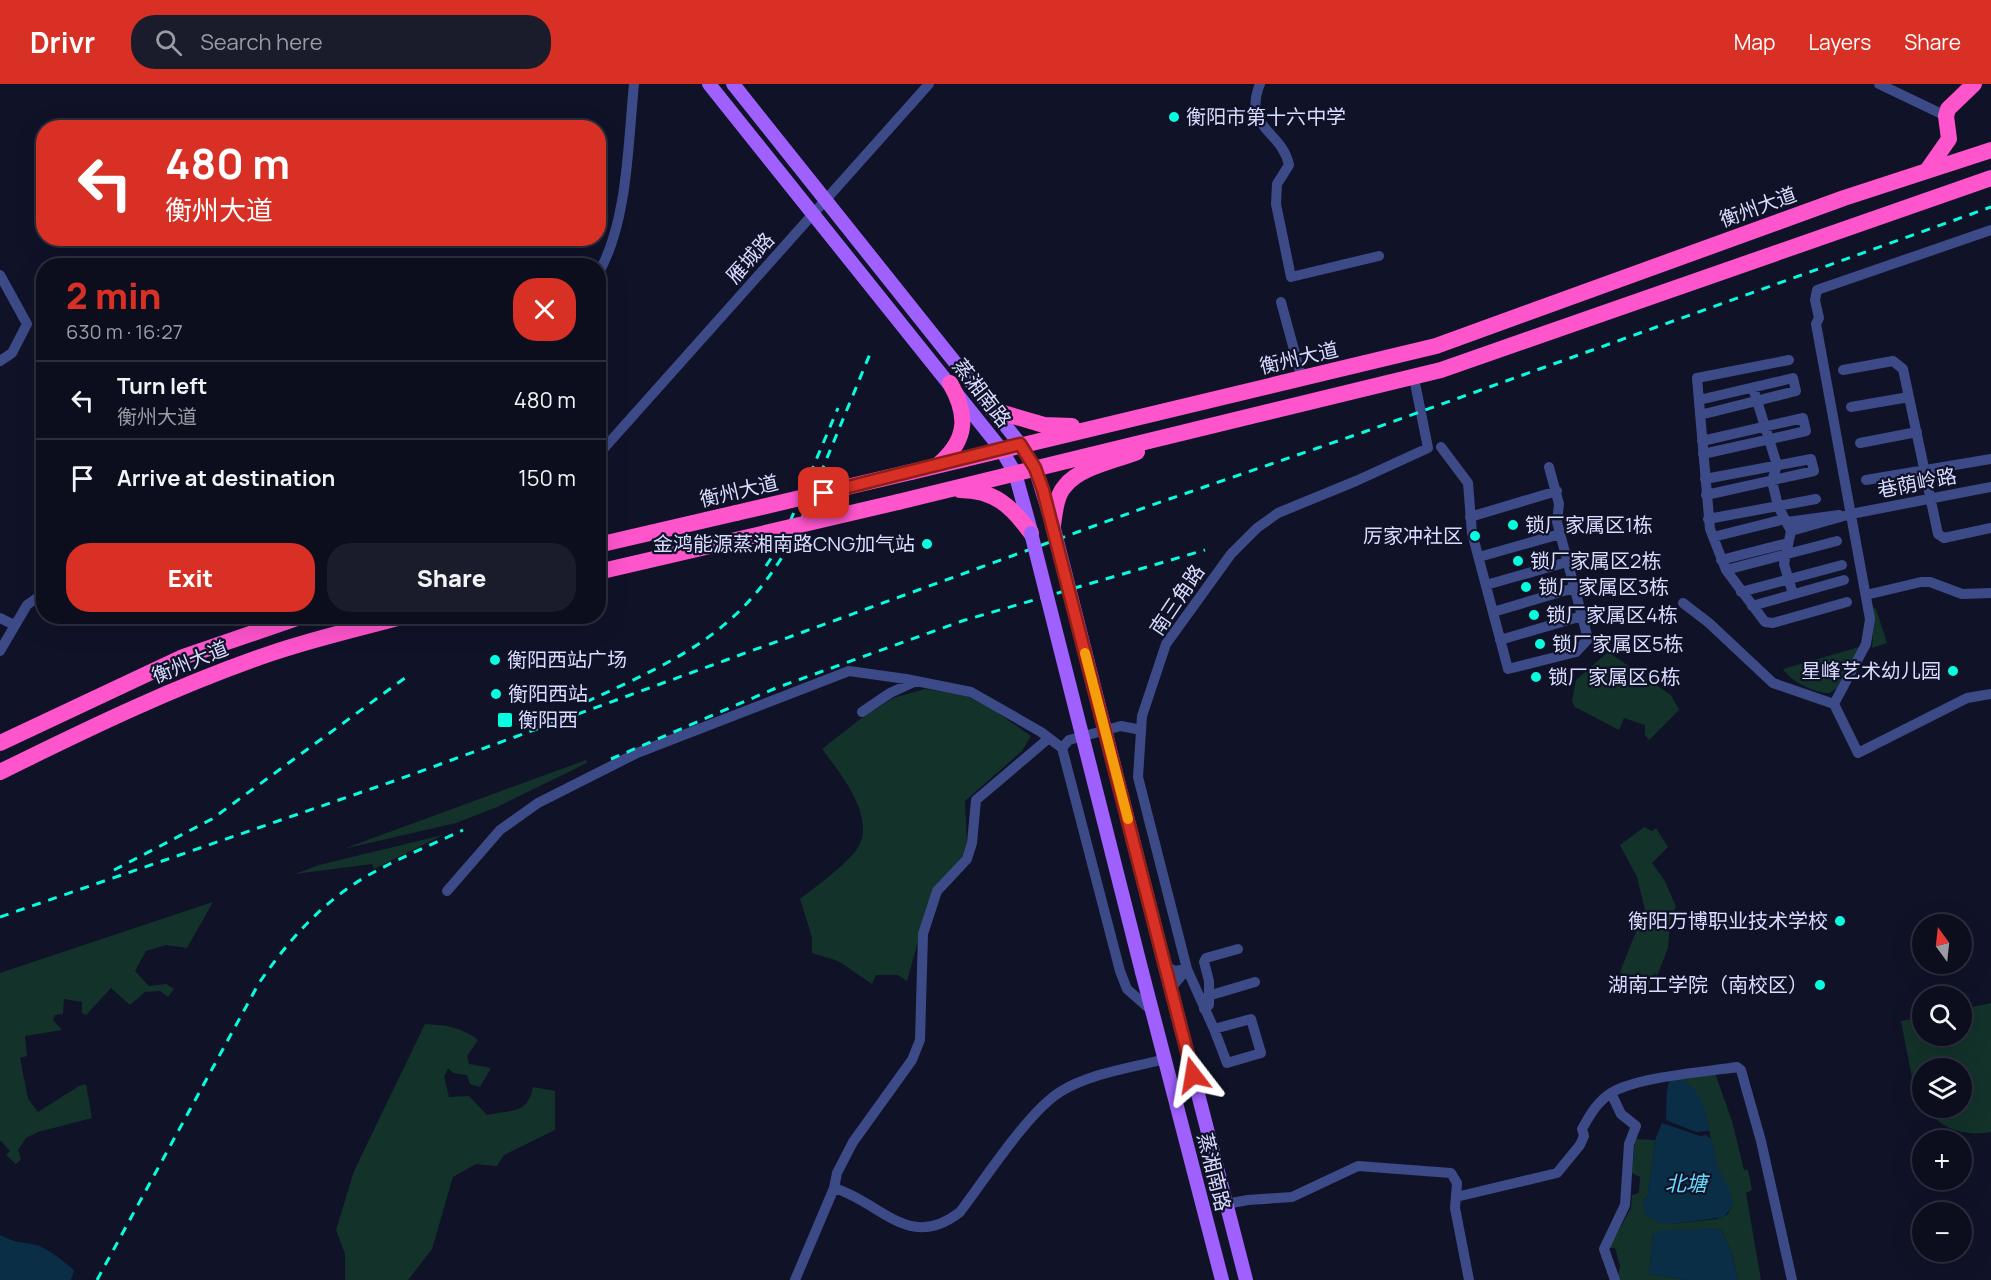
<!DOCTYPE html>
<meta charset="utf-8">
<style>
:root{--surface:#0c0e1e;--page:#1a1c2b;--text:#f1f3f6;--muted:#9a9ca4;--line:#2c2e3c;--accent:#d93025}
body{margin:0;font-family:Manrope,"Noto Sans SC",sans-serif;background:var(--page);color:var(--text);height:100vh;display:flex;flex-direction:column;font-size:22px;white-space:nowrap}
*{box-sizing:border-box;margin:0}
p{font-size:20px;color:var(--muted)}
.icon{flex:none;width:33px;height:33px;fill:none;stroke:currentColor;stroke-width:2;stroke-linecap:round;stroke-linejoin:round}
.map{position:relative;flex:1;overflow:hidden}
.panel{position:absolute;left:36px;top:174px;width:570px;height:366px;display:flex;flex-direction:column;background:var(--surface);border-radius:24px;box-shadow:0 6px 24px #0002,0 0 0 2px var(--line)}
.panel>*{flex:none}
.banner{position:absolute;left:36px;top:36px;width:570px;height:126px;border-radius:24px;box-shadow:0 6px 24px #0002,0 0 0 2px var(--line);background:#d93025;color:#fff;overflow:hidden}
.needle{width:39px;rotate:345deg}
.controls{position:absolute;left:1912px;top:830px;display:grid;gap:12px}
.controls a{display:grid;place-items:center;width:60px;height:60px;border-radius:50%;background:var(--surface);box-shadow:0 6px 24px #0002,0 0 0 2px var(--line);font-size:30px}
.pin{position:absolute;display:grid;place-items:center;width:51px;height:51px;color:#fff;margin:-26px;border-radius:12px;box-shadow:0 3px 9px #0006}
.me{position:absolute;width:66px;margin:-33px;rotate:346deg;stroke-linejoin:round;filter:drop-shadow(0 0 4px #0008)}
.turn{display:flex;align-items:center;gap:21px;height:126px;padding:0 30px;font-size:27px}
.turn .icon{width:78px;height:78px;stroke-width:2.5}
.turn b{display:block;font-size:42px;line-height:51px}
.round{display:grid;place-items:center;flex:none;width:63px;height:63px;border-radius:24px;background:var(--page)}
.headline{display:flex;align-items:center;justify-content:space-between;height:102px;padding:0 30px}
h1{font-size:36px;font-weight:800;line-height:45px;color:var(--accent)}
.action{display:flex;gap:12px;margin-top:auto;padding:12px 30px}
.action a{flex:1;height:69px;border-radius:24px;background:var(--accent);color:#fff;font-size:24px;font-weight:800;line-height:69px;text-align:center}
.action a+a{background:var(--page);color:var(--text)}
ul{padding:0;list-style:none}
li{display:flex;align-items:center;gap:18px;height:78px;padding:0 30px;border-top:2px solid var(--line)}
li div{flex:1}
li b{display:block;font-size:22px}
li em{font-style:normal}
header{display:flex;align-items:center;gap:36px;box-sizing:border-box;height:84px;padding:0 30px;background:var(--accent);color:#fff}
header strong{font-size:28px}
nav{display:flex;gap:33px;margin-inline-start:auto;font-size:21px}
.search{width:420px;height:54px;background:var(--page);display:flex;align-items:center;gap:15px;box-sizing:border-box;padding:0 21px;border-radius:24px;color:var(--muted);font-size:22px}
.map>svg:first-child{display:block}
.green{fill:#13322a}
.water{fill:#0b2e47}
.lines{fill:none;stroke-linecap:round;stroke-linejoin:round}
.minor{stroke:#3c4a87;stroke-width:10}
.major{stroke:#9f60fe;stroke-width:14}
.highway{stroke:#fe54cc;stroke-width:16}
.rail{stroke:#06fdde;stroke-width:3;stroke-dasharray:9 8;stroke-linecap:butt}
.major-bridge{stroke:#9f60fe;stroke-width:14}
.highway-bridge{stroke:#fe54cc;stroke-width:16}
.route-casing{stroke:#8d1f18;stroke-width:15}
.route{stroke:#d93025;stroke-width:10}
.slow{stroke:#f59e0b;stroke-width:10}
.poi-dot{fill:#06fdde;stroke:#101228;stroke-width:2}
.labels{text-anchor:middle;stroke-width:4.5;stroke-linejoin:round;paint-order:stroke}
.poi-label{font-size:20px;fill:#d8dcff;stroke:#101228;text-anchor:start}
.street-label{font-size:20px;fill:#d8dcff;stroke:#101228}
.water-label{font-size:21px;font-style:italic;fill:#67dafe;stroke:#101228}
</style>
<header>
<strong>Drivr</strong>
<div class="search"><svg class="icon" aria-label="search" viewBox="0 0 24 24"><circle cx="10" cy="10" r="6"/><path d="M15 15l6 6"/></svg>Search here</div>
<nav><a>Map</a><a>Layers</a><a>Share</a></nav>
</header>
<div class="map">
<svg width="1991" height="1196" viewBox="0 0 1991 1196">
<rect width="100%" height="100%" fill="#101228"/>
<path class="green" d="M1872,523L1876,525L1887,559L1872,564L1874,535Z
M1859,563L1837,604L1830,609C1816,610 1790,597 1783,585Z
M1608,568L1671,611L1679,626L1649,656L1645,651V641L1624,634L1619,646L1575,623L1572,617L1576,596Z
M925,605L965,611L992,625L1031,652L1022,667L965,717L967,759L964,770L932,806L907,897L898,891H876L872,900L838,877L812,869V853L800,815C818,801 838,787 853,770C882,740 841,690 822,665L859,636L893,614Z
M586,676L587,679L497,723L456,739L343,765Z
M1644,743L1652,747L1656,744L1668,763L1652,779L1665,797L1676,823L1670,837L1668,864L1657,892L1654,889L1648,904L1620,888L1635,850L1646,830L1637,793L1620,761Z
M443,751L374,785L372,780L295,790L319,781Z
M213,818L187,864L166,861L146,867L135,887L149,902L166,900L174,905L168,913L160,907L145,908L130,921L111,904L86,931L82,929V918L64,915L63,930L55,931L53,936L62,946L25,952L27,972L20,974L28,1015L38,1028L79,1002L86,1000L92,1034L38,1048L26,1054L18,1066L21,1075L16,1080L6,1071L10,1067L0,1056V889Z
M1991,919V1048C1964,1053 1941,1045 1924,1023H1962V984H1923V1021L1914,1004L1901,937L1923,933V951H1962V925Z
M425,940C445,941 462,943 478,956L467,972L469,980L491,984L480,1003L470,1000L467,991L453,989L448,984L444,993L449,1013L469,1012L487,1031C513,1025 527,1031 533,1003L555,1007V1046L504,1071L497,1082L476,1080L453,1093L432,1165L408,1196H345V1170L336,1146L354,1087Z
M1715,989L1732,1037L1744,1086H1748L1752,1106L1746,1109L1761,1196H1738L1732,1169L1721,1146L1710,1144L1653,1150L1649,1190L1689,1196H1617L1620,1182L1615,1164H1609L1631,1124L1632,1111L1639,1109L1640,1093L1632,1089L1635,1055L1655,1056L1648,1110L1643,1118L1672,1140L1717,1135L1727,1131L1733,1121C1730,1105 1720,1092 1716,1077C1707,1046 1709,1008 1674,995Z"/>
<path class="water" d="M1670,995C1697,992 1707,1026 1709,1047L1696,1048L1666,1036C1667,1024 1665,1009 1670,995Z
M1662,1039L1700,1052L1706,1051L1712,1056L1717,1080L1730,1107L1733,1121L1724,1133L1672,1140H1661L1645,1131L1643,1118L1648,1110L1655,1056Z
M1710,1144L1721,1146L1732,1169L1738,1196H1689L1649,1190L1653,1150L1658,1147Z
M0,1151C14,1158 18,1158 32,1160C48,1163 62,1177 74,1186L71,1196H0Z"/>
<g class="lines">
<path class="minor" d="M1260,0C1242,45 1282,46 1289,81L1277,100L1276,120L1291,193L1379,172
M1879,0L1946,32
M1991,146L1817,206L1815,216L1819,234L1816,240L1870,535L1866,560L1834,620L1858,669L1967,614L1991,610
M598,190C628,138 628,59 634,0
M0,191L27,240L12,269L0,277
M1281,218L1302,295
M1789,276L1697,294L1710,445L1726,486L1765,538L1773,539L1847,518
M1843,286L1893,277L1903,285L1938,450L1944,454L1991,444
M1753,304L1777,381L1772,397L1778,422L1791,447L1784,480L1793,510
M1699,316L1793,294L1796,307L1700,331
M1851,323L1909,313
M1702,357L1803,334L1806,347L1703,370
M1860,359L1917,348
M1441,363L1468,399L1472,449L1508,585L1576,568L1588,555L1557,438L1559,420L1549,383
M598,371L929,0
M1705,395L1811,375L1814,387L1706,411
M1866,396L1991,375
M1470,433L1557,407
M1708,435L1816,415
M1787,438L1839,431
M1791,447L1851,430L1991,403
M1713,453L1785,435
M1479,473L1560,450
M1721,476L1788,459
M1726,486L1837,457
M1486,501L1567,478
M1741,508L1842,481
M1866,511L1921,498H1930L1962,510L1991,509
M1683,519L1709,539L1773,599L1834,620
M1752,522L1844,496
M1493,528L1574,504
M0,534L14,541
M1500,556L1582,532
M0,567L27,521L44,509
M862,628L890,609L916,597
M1062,664L1069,656L1121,642L1141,646
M447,807L500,746L538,719L637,669L849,587L906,595L971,608L1041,648L1062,664L1120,887L1127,905L1152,927
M1165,882L1175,887L1187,885L1214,945L1251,935L1261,969L1227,979L1214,945
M1171,904L1187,885L1138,693L1142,632L1166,560L1231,470L1257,444L1278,429L1356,397L1428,364L1414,294
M1208,912L1255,898
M1204,925L1209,921V897L1204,878L1206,874L1238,865
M1611,1009L1621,1030L1636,1042L1629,1060L1625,1121L1604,1165L1615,1196
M834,1104C881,1118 909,1168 960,1128C985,1095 1028,1028 1060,1008C1090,989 1131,984 1165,975
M1456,1113L1557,1089L1580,1061L1584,1052L1582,1045C1590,1031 1597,1018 1611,1009C1636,993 1705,988 1737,983L1741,986L1761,1057L1792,1196
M1226,1120L1248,1116L1292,1113L1358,1082L1451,1089L1457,1099L1455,1124L1469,1196
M795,1196L834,1104L837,1089L853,1058L912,976L920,956L923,850L937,807L967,775L972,759L976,716L1049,654"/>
<path class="major" d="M709,0L1001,365L1015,389L1031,447
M733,0L1020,360L1035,384L1052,439
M1165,882L1246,1196
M1142,888L1222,1196"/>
<path class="highway" d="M1928,85L1949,55L1946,32L1948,25L1974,0
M993,326L1044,341L1072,342
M939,380C968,355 968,331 950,299
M911,388L1436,262L1844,114L1991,66
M960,406C995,406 1012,423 1031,449
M898,418L1441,286L1991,94
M1053,441C1055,428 1056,412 1065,402C1080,383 1115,377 1137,368
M598,461L736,429
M598,488L710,462
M0,659L183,573L303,532
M0,688C89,644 178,601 272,569C316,554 361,544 405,532"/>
<path class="rail" d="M766,482L781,459L838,324
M586,618C683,573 743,548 796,449L872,265
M611,675L776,604L962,537L1205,466
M114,786L212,735L409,591
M0,833L394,697L1149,422L1364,348L1991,123
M97,1196L259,899C288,857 322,818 367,792C397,775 431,761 463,746"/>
<path class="major-bridge" d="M1053,441L1165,882
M1031,449L1142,888"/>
<path class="highway-bridge" d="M736,429L911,388
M710,462L898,418"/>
</g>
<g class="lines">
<defs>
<path id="route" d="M824,409L1020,360L1035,384L1043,406L1193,991"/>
</defs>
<use href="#route" class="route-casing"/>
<use href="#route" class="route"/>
<path class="slow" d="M1085,569L1128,735"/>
</g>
<g class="poi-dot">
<circle cx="1174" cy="33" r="6"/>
<circle cx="1513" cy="441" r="6"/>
<circle cx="1475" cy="452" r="6"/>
<circle cx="927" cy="460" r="6"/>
<circle cx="1518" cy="477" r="6"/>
<circle cx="1526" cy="503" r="6"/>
<circle cx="1534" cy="531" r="6"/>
<circle cx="1540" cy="560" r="6"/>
<circle cx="495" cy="576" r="6"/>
<circle cx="1953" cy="587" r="6"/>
<circle cx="1536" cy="593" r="6"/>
<circle cx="496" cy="610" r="6"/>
<rect x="497" y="628" width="16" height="16" rx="3"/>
<circle cx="1840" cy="837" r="6"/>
<circle cx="1820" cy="901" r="6"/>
</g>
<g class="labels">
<g class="poi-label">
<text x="1186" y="40">衡阳市第十六中学</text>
<text x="1525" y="448">锁厂家属区1栋</text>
<text x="1463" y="459" text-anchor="end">厉家冲社区</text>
<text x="915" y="467" text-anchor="end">金鸿能源蒸湘南路CNG加气站</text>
<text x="1530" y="484">锁厂家属区2栋</text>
<text x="1538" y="510">锁厂家属区3栋</text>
<text x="1546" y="538">锁厂家属区4栋</text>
<text x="1552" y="567">锁厂家属区5栋</text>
<text x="507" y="583">衡阳西站广场</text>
<text x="1941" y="594" text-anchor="end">星峰艺术幼儿园</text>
<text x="1548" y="600">锁厂家属区6栋</text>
<text x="508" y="617">衡阳西站</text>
<text x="518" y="643">衡阳西</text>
<text x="1828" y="844" text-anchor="end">衡阳万博职业技术学校</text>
<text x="1808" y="908" text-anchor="end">湖南工学院（南校区）</text>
</g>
<g class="street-label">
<text transform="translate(1758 123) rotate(-20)" y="7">衡州大道</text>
<text transform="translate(750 174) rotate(-48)" y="7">雁城路</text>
<text transform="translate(1299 274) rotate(-13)" y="7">衡州大道</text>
<text transform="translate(982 309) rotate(52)" y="7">蒸湘南路</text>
<text transform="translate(1917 399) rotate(-11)" y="7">巷荫岭路</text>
<text transform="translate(739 407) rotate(-13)" y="7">衡州大道</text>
<text transform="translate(1177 516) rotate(-56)" y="7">南三角路</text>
<text transform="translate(190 578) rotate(-22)" y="7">衡州大道</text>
<text transform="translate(1214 1088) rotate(76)" y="7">蒸湘南路</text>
</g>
<g class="water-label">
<text x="1686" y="1107">北塘</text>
</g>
</g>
</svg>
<div class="controls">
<a><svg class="needle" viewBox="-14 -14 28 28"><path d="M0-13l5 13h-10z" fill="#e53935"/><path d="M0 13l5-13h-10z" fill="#9a9ca4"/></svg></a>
<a><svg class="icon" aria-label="search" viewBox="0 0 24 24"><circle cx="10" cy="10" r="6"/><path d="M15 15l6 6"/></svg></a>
<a><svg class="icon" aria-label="layers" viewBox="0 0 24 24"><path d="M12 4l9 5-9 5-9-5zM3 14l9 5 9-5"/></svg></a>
<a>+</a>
<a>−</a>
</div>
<div class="pin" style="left:824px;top:409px;background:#d93025"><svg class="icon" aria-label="arrive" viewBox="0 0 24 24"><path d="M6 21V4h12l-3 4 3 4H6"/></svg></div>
<svg class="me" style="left:1193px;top:991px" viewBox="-20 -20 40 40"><path d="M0-17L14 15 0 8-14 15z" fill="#d93025" stroke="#fff" stroke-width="4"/></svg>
<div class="banner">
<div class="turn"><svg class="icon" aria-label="left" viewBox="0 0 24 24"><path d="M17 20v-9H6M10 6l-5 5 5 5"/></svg><div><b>480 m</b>衡州大道</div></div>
</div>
<section class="panel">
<div class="headline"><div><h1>2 min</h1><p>630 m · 16:27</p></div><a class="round" style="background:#d93025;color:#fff"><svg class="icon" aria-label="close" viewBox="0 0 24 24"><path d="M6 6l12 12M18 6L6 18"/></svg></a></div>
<ul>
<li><svg class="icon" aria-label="left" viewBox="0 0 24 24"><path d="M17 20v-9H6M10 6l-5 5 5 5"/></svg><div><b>Turn left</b><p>衡州大道</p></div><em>480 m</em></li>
<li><svg class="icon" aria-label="arrive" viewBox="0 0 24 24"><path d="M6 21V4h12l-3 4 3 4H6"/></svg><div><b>Arrive at destination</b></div><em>150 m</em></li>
</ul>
<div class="action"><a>Exit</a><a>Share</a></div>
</section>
</div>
